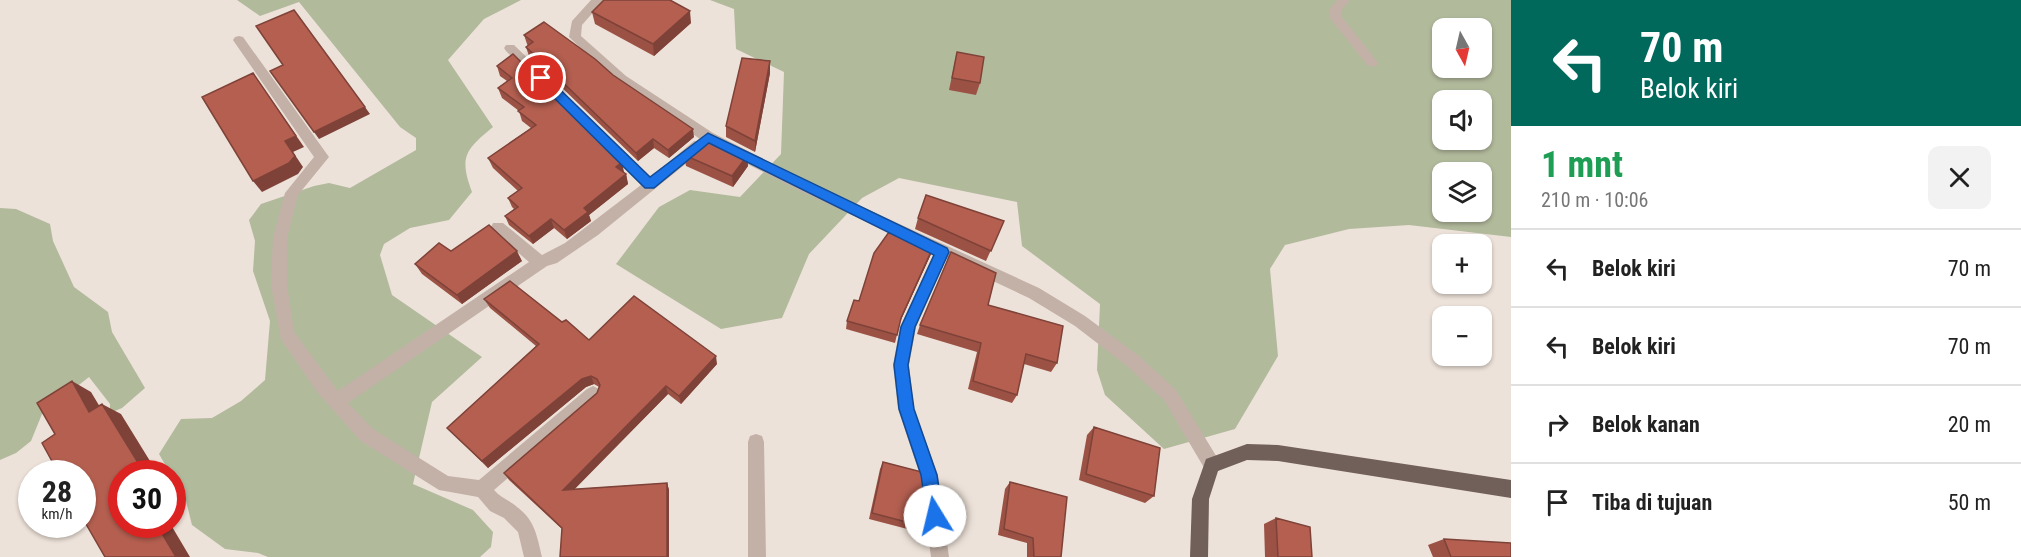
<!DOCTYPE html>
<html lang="id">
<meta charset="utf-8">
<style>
:root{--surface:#fff;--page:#f2f2f2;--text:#222;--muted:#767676;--line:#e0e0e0}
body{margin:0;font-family:"Roboto Condensed",sans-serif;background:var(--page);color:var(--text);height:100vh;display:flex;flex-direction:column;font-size:22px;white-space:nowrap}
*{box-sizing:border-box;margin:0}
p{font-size:20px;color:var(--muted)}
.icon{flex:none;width:33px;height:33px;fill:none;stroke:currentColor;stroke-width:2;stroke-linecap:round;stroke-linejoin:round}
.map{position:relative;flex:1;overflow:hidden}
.side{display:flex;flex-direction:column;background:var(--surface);width:510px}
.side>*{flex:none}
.guide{background:#00695c;color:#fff;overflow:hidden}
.needle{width:39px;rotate:172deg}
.tools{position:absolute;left:1432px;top:18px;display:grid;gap:12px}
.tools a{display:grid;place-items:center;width:60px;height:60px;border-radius:12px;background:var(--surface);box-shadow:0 2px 4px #0004;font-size:30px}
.speed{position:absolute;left:18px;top:460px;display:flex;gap:12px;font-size:30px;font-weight:700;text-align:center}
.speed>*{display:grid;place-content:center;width:78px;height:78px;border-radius:50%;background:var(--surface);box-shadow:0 2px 4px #0004;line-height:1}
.speed small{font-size:15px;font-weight:400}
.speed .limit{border:9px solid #d22;background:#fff;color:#111}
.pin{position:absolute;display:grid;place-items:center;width:51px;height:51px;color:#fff;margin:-26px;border:3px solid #fff;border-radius:50%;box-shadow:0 2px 6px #0007}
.me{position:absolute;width:66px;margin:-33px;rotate:351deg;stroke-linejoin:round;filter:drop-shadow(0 0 4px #0008)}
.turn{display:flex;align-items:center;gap:21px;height:126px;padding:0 30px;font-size:27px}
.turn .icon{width:78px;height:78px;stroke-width:2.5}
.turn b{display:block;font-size:42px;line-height:51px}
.round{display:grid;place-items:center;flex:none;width:63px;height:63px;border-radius:12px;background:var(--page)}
.overview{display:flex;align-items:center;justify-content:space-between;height:102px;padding:0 30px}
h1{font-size:36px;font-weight:700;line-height:45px;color:#1e9e55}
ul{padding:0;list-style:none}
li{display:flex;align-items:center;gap:18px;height:78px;padding:0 30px;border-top:2px solid var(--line)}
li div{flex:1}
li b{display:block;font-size:22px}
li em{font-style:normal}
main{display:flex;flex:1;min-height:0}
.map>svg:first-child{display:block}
.green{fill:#b2ba9c;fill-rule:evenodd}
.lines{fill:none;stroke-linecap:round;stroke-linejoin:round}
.minor{fill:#c3b1a7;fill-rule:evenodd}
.major{fill:#715f59;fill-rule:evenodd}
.wall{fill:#9b5245}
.shaded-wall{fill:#7e4238}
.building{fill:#b45f50;stroke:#7e4238;stroke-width:1.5}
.route{fill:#1a73e8;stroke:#114b97;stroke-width:1.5}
</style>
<main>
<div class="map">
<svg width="1511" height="557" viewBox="0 0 1511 557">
<rect width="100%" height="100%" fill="#ede2d9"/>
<path class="green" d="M237,0H521L484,19L448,60L493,127C465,150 459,157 472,192L449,220L410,228L384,244L380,255L392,295L482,357L432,402L413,484L473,510L493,532L491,547L480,557H268L258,553L225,549L192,525L186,501L159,454L181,419L212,418L241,401L265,380L270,321L253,271L255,241L249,220L261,204L314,186L329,183L350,188L416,150V138L400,127L299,2L260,16Z
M710,0H1511V237L1409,225L1349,229L1285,245L1270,269L1278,356L1235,429L1164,449L1105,395L1097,370L1100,304L1022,246L1017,202L899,178L862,198L809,254L782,318L721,329L616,264L659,207L690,190L740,197L781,154L784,72L736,49L734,9ZM1443,28H1482V68H1443ZM1443,100H1482V140H1443ZM1443,172H1482V212H1443Z
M0,208L16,209L50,224L53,241L74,287L108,312L112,332L145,388L122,408L110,413V404L89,377L42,414L31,441L16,453L0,460Z"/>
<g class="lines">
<path class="minor" d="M591,0H604L582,25L581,36L626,76L713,133L808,182L1039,288L1085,316L1139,356L1176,390L1218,459L1221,465L1218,471L1212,473L1206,471L1164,400L1127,366L1075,326L1029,298L946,259L916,327L909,365L914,409L938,475L949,557H931L920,475L898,409L893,365L900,327L934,253L798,190L703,141L616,82L569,37L572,21Z
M1337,0H1350L1341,11L1342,17L1376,60L1378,63L1376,66H1368L1330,18L1329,10Z
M239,36L243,37L329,157L298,195L287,238V285L294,332L338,391L529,262L493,231L491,227L493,223H503L542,255L565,243L641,185L506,51L504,48L506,45H514L651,177L694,141H704L706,145L704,149L598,235L557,263L547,266L348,403L373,429L448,476L479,480L587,389L593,386L599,389L601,394L599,399L494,490C501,498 509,500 517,507C535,520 537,536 542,557H524L518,532L504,518L490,511L478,497L439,490L361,441L318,393L281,339L271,285L273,238L285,193L314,157L235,43L233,40L235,37Z
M756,434L762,436L764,442L766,557H748V442L750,436Z"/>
<path class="major" d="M1247,444L1278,445L1511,480V498L1278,461L1247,460L1218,471L1209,499L1208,557H1190L1192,499L1206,459Z"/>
</g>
<path class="wall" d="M592,12L691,23L654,56L595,24Z
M524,35L613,75L694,137L669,158L654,148L638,161L529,56L526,47L528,46L527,44Z
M957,52L980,83L976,95L949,90Z
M513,54L624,172L623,173L626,174L628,184L589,215L591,221L567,239L554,228L533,244L509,225L505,216L514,209L512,207L508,198L518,191L493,168L488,158L531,128L522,121L519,111L502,98L498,88L507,81L500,76L497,66Z
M770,61V73L755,152L726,137V126Z
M684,155L747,156L748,166L733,187L686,166Z
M918,218L1004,221L986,261L915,229Z
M451,251L522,261L462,304L422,274L415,264Z
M931,254L900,322L895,343L846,329L847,321L859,301Z
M484,299L562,322L589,340L717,364L681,404L668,394L574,489L667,483L669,490V557H560L562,529L509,480L504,473L597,393L599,387L594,384L586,387L488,468L447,428L536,346L490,308Z
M988,305L1057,363L1051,372L1024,364L1017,395L1012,403L968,389L977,352L917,334L920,325Z
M1094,427L1154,496L1145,503L1079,480L1087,435Z
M883,462L918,525L915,531L869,519L880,469Z
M1010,482L1061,557H1027V543L998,535L1005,489Z
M1276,518L1312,557H1265L1264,524Z
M1444,539L1511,557H1433L1428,545Z"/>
<path class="shaded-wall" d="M690,11L691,23L654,56L653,44Z
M770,61V73L755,152V141Z
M253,73L304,147L293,152L303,167L298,174L262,192L253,181L285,141Z
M365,107L370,114L319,139L314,132Z
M693,129L694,137L669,158L668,150Z
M653,139L654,148L638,161L636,153Z
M747,156L748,166L733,187L732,176Z
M622,162L624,172L618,177L616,167Z
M626,174L628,184L589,215L591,221L567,239L564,230L584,208Z
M551,219L554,228L533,244L529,236Z
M934,245L931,254L898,326L901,318Z
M517,251L522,261L462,304L457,295Z
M716,356L717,364L681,404L679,396Z
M591,376L594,384L586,387L488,468L482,461L582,379Z
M72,381L91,392L109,422L89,412Z
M666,386L668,394L568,496L563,490Z
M102,404L121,414L158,474H145Z
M667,483L669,490V557H667Z
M172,498L176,504L172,507Z
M157,525H171L190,557H176Z"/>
<path class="building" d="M604,0H670L690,11L653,44L592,12Z
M294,10L365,107L314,132L270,71L283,65L256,26Z
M544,22L595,59L613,75L693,129L668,150L653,139L636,153L526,47L533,42L524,35Z
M957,52L984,57L980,83L952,78Z
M513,54L622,162L616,167L626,174L584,208L588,212L564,230L551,219L529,236L505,216L518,207L508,198L522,188L488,158L536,125L518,111L524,107L498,88L512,78L497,66Z
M742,58L770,61L755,141L726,126Z
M253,73L296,136L285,141L295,156L289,163L253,181L202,97Z
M708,136L747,156L732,176L684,155Z
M926,195L1004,221L991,251L918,218Z
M489,225L517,251L457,295L415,264L439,243L451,251Z
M889,232L909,242L912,235L934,245L901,318L897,335L847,321L854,300L859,301L874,253Z
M951,252L996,273L988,305L1063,326L1057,363L1026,354L1017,395L973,381L981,343L920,325Z
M510,281L562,322L566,320L589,340L634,296L716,356L679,396L666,386L563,490L667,483V557H560L562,528L504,473L597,393L600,385L597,379L591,376L582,379L482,461L447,428L539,344L484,299Z
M72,381L89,412L102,404L145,474H122V525H157L176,557H105L82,517V474H59L42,443L55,434L37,403Z
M1094,427L1160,448L1154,496L1086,474Z
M883,462L922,472L925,491L918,525L872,513Z
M1010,482L1067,497L1061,557H1034L1033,538L1004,529Z
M1276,518L1310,527L1312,557H1278Z
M1444,539L1511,543V557H1451Z"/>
<path class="route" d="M541,74L545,75L650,177L708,133L947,248L949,252L915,327L908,365L914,409L937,475L943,516L941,522L935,524L930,522L927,516L921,475L899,409L894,365L901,327L934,255L709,143L654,188H645L537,81L535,78Z"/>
</svg>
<div class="tools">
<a><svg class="needle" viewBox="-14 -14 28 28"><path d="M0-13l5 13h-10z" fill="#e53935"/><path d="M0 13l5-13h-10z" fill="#767676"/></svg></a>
<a><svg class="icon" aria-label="sound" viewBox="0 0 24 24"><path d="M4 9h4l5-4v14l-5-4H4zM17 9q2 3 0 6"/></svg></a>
<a><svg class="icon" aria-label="layers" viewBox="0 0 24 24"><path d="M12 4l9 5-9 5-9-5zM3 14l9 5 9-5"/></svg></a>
<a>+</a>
<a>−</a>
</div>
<div class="speed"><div>28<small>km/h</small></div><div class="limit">30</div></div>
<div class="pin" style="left:541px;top:78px;background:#d93025"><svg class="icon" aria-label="arrive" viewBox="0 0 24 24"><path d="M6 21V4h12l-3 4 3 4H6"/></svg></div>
<svg class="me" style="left:935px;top:516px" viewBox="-20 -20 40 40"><circle r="19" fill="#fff"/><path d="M0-13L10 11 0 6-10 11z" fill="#1a73e8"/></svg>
</div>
<section class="side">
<div class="guide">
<div class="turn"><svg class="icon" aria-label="left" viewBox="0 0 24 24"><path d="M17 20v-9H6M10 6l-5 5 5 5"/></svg><div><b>70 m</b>Belok kiri</div></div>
</div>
<div class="overview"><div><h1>1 mnt</h1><p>210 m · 10:06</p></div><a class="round"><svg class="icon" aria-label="close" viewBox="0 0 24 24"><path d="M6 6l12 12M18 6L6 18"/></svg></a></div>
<ul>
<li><svg class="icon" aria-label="left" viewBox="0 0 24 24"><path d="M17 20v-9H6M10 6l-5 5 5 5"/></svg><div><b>Belok kiri</b></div><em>70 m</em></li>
<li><svg class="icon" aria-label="left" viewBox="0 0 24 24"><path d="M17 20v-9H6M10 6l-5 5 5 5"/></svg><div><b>Belok kiri</b></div><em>70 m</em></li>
<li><svg class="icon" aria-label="right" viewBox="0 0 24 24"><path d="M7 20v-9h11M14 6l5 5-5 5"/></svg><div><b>Belok kanan</b></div><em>20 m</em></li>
<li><svg class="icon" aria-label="arrive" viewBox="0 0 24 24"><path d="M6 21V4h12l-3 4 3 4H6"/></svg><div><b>Tiba di tujuan</b></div><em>50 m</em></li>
</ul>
</section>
</main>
